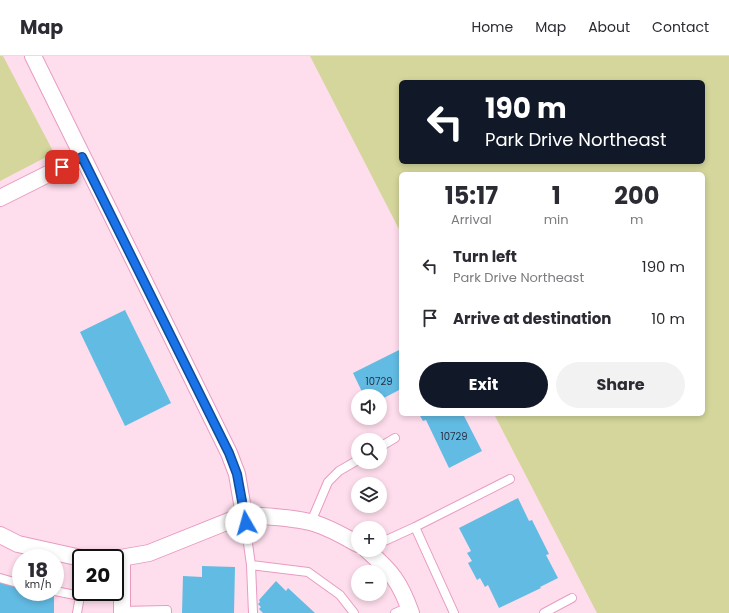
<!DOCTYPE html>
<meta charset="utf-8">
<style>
:root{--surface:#fff;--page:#f2f2f3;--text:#2b2b33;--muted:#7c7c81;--line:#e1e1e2;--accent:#111827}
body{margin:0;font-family:Poppins,sans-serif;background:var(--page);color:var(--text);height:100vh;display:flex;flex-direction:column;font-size:15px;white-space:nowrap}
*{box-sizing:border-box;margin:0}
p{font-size:13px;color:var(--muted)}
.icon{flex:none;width:22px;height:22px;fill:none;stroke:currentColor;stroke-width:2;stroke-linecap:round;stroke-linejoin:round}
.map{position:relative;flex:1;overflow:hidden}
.panel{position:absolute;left:399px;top:116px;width:306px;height:244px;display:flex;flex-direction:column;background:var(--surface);border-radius:6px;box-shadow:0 2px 6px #0003}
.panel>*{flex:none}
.top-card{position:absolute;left:399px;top:24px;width:306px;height:84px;border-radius:6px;box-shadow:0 2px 6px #0003;background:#111827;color:#fff;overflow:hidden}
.fabs{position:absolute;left:351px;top:333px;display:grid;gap:8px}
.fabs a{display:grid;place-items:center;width:36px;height:36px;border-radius:50%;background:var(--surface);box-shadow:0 2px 6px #0003;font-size:20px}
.speed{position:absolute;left:12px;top:493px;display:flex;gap:8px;font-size:20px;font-weight:700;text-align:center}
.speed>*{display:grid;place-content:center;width:52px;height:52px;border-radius:50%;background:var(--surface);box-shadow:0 2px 6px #0003;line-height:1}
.speed small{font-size:10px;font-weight:400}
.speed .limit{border:2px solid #111;border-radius:6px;background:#fff;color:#111}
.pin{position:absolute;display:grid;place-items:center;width:34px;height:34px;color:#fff;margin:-17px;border-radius:8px;box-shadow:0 2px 6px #0006}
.me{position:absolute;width:44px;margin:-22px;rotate:353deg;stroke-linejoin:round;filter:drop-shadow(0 0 3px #0008)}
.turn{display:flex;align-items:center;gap:14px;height:84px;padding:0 20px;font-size:18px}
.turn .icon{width:52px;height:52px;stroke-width:2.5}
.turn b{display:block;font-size:28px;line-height:34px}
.eta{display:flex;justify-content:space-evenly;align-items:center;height:68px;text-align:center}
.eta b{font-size:24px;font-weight:700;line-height:28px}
.primary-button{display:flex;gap:8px;margin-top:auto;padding:8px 20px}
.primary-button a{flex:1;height:46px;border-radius:24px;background:var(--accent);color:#fff;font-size:16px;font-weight:700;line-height:46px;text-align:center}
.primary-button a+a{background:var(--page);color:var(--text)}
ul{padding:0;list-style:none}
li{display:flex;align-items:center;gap:12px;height:52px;padding:0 20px}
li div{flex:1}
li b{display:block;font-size:15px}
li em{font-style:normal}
header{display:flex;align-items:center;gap:24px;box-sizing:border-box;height:56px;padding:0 20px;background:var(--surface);border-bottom:1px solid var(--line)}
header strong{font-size:19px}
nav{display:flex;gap:22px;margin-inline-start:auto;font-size:14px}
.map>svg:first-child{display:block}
.green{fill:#d4d69b;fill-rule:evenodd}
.building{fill:#62bbe3}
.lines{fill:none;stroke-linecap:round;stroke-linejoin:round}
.service-casing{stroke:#e89bc1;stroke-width:10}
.minor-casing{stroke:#e89bc1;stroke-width:18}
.service{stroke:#fff;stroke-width:8}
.minor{stroke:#fff;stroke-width:16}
.route-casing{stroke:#114b97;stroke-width:10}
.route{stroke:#1a73e8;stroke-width:7}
.labels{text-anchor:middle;stroke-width:3;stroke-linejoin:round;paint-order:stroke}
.number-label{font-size:10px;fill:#2c3044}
</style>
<header>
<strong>Map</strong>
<nav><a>Home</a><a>Map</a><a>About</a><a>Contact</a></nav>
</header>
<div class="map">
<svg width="729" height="557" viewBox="0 0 729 557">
<rect width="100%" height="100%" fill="#feddec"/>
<path class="green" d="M0,0H3L54,97L0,125Z
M310,0H729V557H597L494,358H703V118H401V177ZM401,26H703V106H401Z"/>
<path class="building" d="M125,254L171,347L125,370L80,276Z
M401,293V333L380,344V340H364L353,317Z
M419,358H463L482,395L449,412L426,364L423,365Z
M518,442L529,465L532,464L549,498L546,499L558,522L540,531L541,532L499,552L488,529L485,531L480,522L477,524L468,507L472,505L467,497L471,495L459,472Z
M202,510L235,511L234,557H182L183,520L202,521Z
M276,525L286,535L288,532L315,557H263L259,553L261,551L258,548L260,546L259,544Z
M0,526H6V529H21V536H27V539H54V557H0Z"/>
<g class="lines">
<defs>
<path id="service" d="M380,391L395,382
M244,459L251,509L253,557
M311,466L328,426L339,415L358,404
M415,471L510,423
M380,487L415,471L454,557
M251,509L308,516L340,539L354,557
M0,522L21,528
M55,535L80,540L121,539
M122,555L167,554V557
M77,557L80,540
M395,557L409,551
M544,557L572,542"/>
<path id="minor" d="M33,0L229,397L237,418L244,459C266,460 288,461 310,466C327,470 343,480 358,488
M0,142L82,101
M0,479L18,488L81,502
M367,494C392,516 400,526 411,557
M115,503L149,497L244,459
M122,503V557"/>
</defs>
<use href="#service" class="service-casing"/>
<use href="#minor" class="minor-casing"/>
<use href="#service" class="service"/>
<use href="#minor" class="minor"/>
</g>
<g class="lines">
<defs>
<path id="route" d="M62,111L82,101L229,397L237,418L246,467"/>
</defs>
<use href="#route" class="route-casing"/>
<use href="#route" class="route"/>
</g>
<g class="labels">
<g class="number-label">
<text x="379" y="329">10729</text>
<text x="454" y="384">10729</text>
</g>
</g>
</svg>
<div class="fabs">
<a><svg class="icon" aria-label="sound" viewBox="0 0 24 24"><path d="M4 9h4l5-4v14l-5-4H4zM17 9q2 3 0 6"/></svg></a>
<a><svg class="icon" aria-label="search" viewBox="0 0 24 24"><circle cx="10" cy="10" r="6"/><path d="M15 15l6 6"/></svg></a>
<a><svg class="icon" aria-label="layers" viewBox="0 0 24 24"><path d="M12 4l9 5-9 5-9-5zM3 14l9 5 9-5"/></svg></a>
<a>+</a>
<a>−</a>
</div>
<div class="speed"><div>18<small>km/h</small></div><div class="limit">20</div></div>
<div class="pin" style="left:62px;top:111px;background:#d93025"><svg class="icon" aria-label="arrive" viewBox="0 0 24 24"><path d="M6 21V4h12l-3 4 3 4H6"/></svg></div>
<svg class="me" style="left:246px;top:467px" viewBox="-20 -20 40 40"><circle r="19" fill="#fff"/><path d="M0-13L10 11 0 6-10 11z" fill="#1a73e8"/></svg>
<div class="top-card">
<div class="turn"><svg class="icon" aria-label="left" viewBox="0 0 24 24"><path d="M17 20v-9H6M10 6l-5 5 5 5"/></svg><div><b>190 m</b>Park Drive Northeast</div></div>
</div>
<section class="panel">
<div class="eta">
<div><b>15:17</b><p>Arrival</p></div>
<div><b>1</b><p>min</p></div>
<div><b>200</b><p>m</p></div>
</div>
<ul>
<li><svg class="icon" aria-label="left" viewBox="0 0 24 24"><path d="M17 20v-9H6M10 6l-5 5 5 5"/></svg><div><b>Turn left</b><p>Park Drive Northeast</p></div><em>190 m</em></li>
<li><svg class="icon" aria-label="arrive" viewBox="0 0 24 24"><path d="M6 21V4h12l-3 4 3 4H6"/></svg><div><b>Arrive at destination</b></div><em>10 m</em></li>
</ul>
<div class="primary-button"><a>Exit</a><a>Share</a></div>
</section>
</div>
